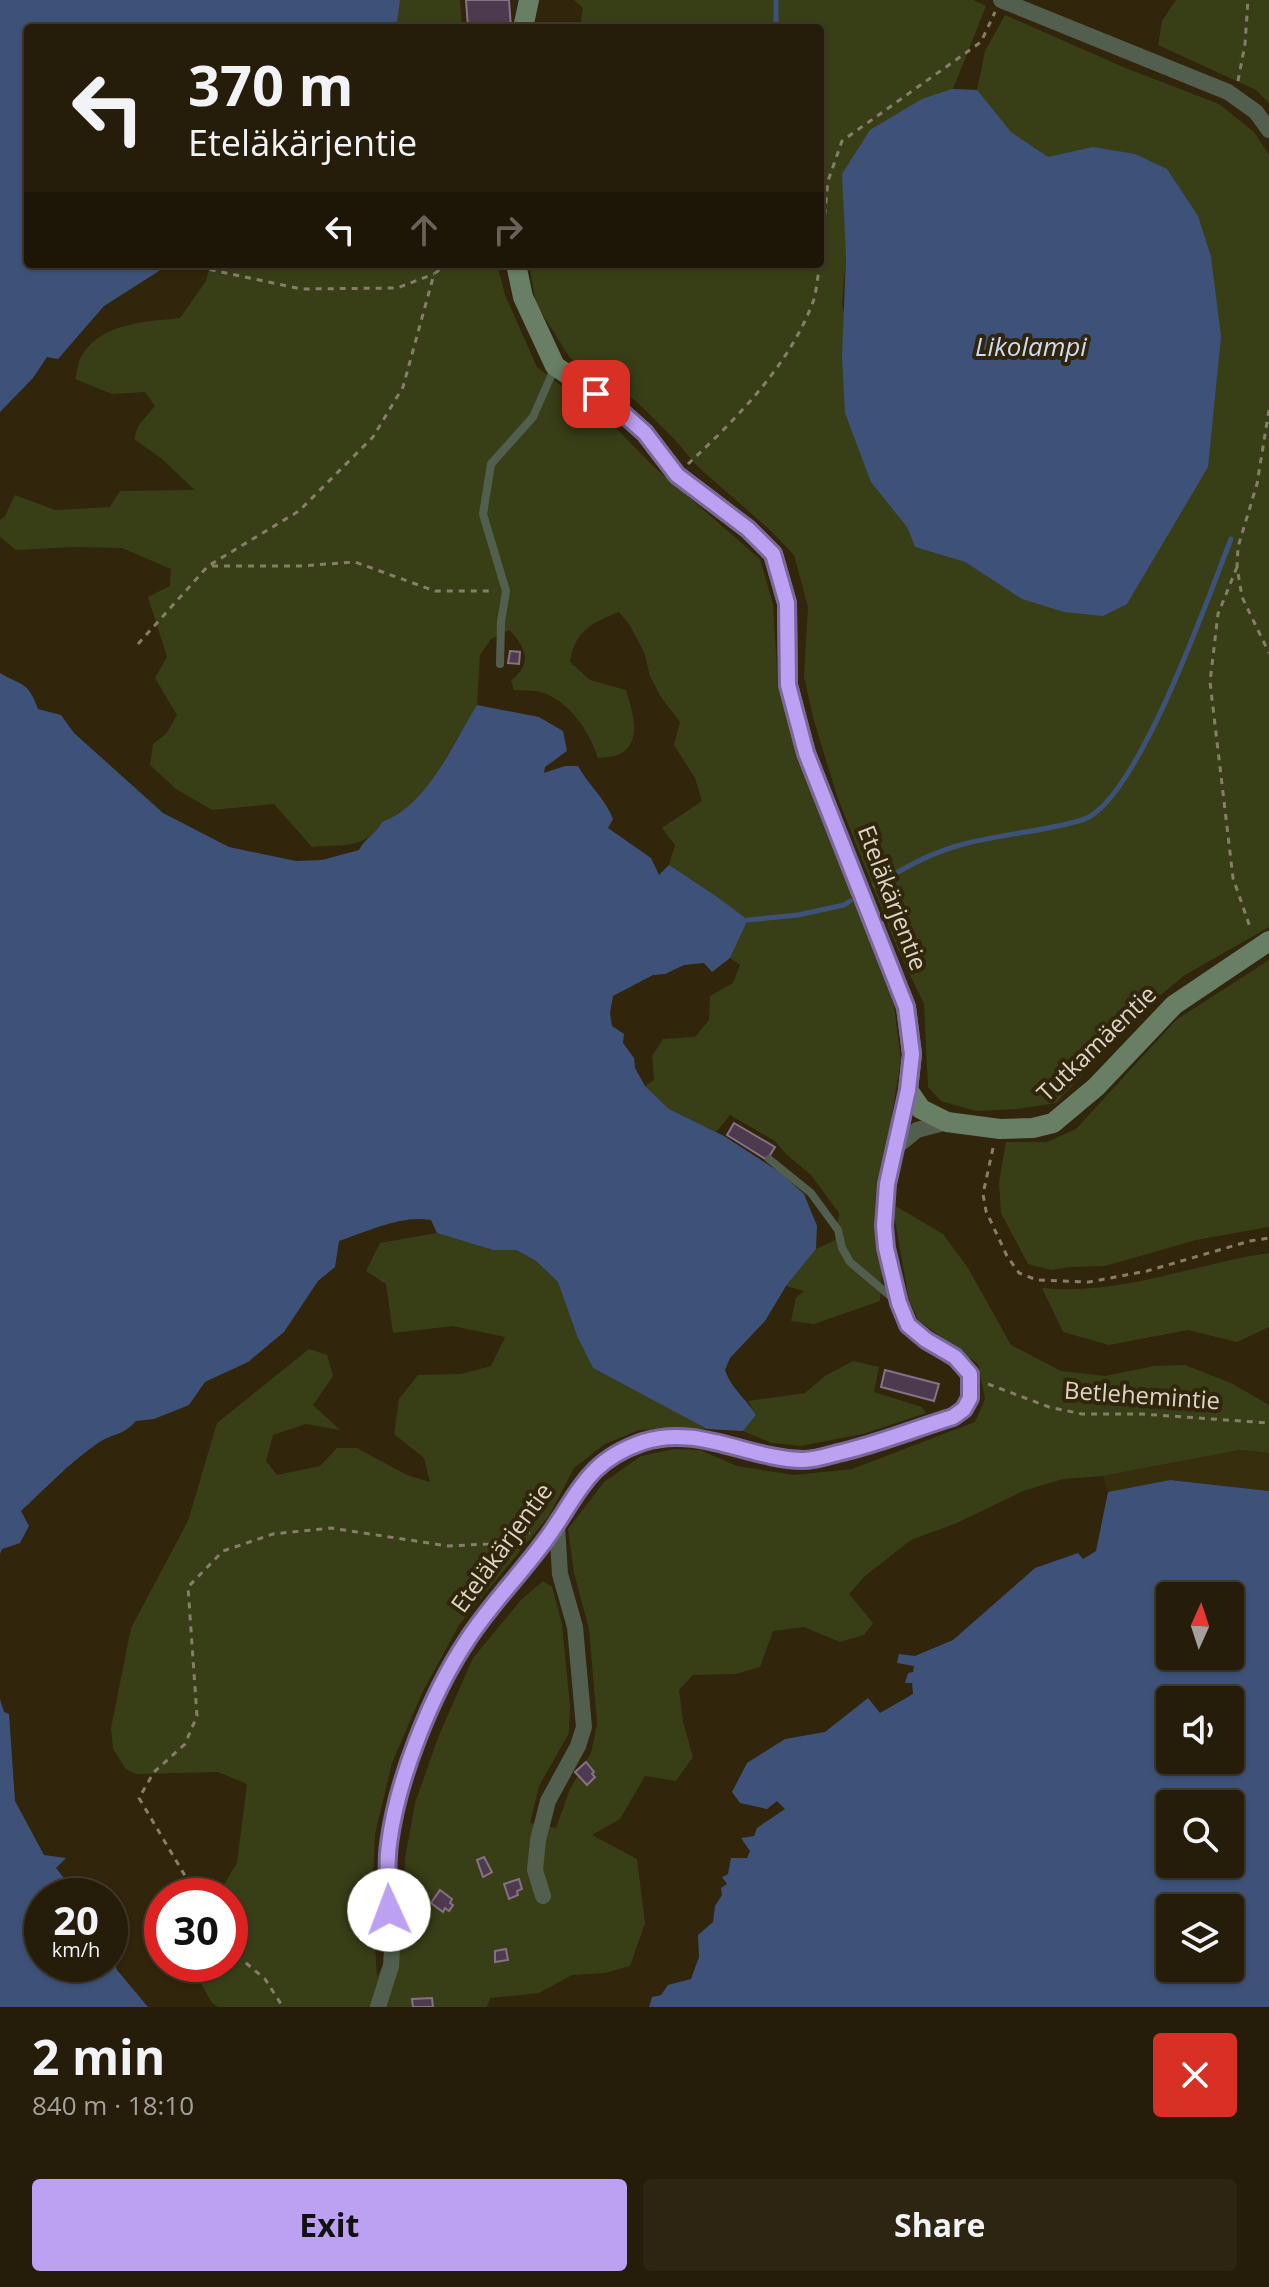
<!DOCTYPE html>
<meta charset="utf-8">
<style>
:root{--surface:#251c09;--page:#2d2512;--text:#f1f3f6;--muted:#a3a19c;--line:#423a2a;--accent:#bca0f2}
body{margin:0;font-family:"Open Sans",sans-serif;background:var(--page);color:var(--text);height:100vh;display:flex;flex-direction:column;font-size:30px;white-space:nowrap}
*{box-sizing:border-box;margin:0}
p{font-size:26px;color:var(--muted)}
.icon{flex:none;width:44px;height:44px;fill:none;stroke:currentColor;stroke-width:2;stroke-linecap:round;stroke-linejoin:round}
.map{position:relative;height:2007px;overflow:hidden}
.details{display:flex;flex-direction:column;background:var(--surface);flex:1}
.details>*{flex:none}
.top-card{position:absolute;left:24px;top:24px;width:800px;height:244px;border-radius:8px;box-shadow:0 2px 6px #0004,0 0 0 2px var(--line);background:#251c09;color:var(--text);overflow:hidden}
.needle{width:52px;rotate:3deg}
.buttons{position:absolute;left:1156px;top:1582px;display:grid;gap:16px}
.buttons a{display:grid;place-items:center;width:88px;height:88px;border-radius:8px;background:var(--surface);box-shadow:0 2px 6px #0004,0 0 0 2px var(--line);font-size:40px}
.speed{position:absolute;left:24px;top:1878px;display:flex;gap:16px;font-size:40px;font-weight:700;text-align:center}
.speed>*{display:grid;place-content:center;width:104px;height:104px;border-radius:50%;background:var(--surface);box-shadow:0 2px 6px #0004,0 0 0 2px var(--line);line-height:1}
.speed small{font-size:20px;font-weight:400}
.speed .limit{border:12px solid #d22;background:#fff;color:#111}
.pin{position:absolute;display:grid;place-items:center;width:68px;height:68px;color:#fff;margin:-34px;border-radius:16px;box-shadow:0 4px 12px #0006}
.me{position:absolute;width:88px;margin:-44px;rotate:358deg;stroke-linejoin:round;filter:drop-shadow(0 0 6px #0008)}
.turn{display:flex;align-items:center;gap:28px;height:168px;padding:0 32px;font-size:36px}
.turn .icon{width:104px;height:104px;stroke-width:2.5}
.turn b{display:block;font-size:56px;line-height:68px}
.lanes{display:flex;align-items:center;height:76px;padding:0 32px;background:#0003;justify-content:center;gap:40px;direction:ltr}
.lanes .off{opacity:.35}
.round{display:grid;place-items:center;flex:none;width:84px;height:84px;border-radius:8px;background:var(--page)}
.headline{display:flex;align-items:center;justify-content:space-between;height:136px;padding:0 32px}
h1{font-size:48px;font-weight:700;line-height:60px}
.button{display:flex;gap:16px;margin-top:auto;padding:16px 32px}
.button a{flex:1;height:92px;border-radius:8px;background:var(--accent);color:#111;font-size:32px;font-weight:700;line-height:92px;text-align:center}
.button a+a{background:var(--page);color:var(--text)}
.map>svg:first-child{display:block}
.green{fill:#383f17;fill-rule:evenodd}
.sand{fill:#362e0d}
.water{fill:#3e5279;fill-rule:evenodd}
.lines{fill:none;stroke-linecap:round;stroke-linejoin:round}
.stream{stroke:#3e5279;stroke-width:5}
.building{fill:#4d3a4e;stroke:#877187;stroke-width:2}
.path{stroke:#877e6a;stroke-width:3;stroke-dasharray:6 6;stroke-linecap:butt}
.lane{stroke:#525f4f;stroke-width:8}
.street{stroke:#525f4f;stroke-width:16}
.secondary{stroke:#697f65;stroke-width:20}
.route-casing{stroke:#7a689d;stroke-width:20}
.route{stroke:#bca0f2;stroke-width:14}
.labels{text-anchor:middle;stroke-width:8;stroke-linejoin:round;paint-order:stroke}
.street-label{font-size:24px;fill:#dcd5c6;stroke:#31250c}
.water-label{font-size:26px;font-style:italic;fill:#cddbf6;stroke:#31250c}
</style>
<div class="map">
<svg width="1269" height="2007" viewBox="0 0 1269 2007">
<rect width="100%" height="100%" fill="#31250c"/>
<path class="green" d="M252,0H460L462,28H239Z
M574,0H973L986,6L953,89L977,90L985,51L1005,15L1123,67L1219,104L1254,132L1269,155V927L1185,975L1140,1012L1056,1103L1017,1109L976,1111L941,1101L928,1087L924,1004L898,950L837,796L814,721L804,677L808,607L794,555L769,529L697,466L678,443L636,401L570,358L536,304L529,264H820V28H580L583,8ZM846,256L1013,593L965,562L915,547L907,527L842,305Z
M1176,0H1269V103L1256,90L1158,45L1162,21Z
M210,264H497L505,295L537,367L618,430L653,466L760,559L773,604L778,687L800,763L894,1005L901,1061L875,1213L882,1273L880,1301L814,1324L791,1321L796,1298L804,1291L786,1286L816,1249L835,1240L839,1213L811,1175L786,1154L775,1141L730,1115L716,1132L669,1109L645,1086L654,1080L652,1056L663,1039L695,1037L709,1020L710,996L733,983L740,965L730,958L748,921L716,896L669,865L675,845L662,828L702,801L695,778L674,745L680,722L661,697L650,676L644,652L629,624L619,612C592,623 575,630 570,662L590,680L626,690C632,710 644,743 618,755C613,757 604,757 598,758C590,732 568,699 540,692C533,690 523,691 514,690L511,680C533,664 526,647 509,630L491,639L480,655L477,705L427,790L398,816L382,822C367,850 340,844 312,847L274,804L212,810L176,789L150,765L153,744L166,734L177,715L155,678L167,657L148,597L170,586L171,569L122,548L74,547L16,550L0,537V520L5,516L15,495L55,510L110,507L120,491L195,490L162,459L134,439L138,426L155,406L145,392L112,394L75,379C77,372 78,361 82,355C103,322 146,322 180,318L206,281Z
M1269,960V1227L1196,1240L1105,1266L1070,1267L1051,1270L1028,1264L1001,1213L999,1182L1006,1142H1047L1076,1129L1176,1020Z
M892,1204L943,1234L968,1268L1011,1345L1061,1371L1105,1376L1154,1366L1185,1365L1231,1383L1269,1405V1453L1241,1450L1103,1476L1063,1479L1023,1491L957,1523L911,1540L865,1576L849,1594L873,1623L864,1635L840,1642L804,1627L773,1631L760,1667L735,1674L693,1675L679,1690L683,1722L693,1757L676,1781L645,1776L620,1819L592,1835L637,1859L645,1923L630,1966L605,1973L572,1975L539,1993L490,1998L487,2007H218L212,2003L190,1964H230V1896H217L237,1863L247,1784L218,1772L136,1774L126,1769L113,1749L111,1728L131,1628L188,1521L217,1423L309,1349L327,1355L333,1376L313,1405L340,1430L306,1424L273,1435L266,1461L277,1475L320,1466L337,1448H357L407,1475L430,1482L424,1458L394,1434L399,1399L418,1375L461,1374L491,1366L505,1337L453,1326L393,1333L386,1284L366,1271L380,1243L437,1233L493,1250H515L536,1261L558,1282L577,1336L593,1368L707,1429L639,1430L605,1444L574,1468L549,1516L459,1625L423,1691L392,1763L375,1834L372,1896L377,1977L403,1924L405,1859L415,1803L439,1735L473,1658L521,1600L543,1581L552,1587L562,1624L570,1706L569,1733L539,1786L530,1823L556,1828L570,1789L591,1753L597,1724L589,1629L574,1573L568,1529L604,1482L641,1456L674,1449L700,1450L737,1466L794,1475L852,1469L975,1422L985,1399L978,1364L918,1320L909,1300Z
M1269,1253V1327L1237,1342L1188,1330L1109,1345L1063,1332L1042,1288C1121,1296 1193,1264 1269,1253Z
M853,1361L879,1367L874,1392L922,1407L926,1413L863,1434L800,1446L772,1443L743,1431L756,1415L748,1401L805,1393L825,1376Z"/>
<path class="sand" d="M1241,1450L1269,1453V1491L1172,1480L1108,1492L1103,1476Z"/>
<path class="water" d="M0,0H400L396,28H28V264H164L159,271L104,306L58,359L47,357L33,378L0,412Z
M952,89L977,90L1011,132L1048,157L1093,147L1135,154L1167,169L1198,216L1211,257L1221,336L1208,467L1127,604L1103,616L1064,612L1022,599L965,562L915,547L907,527L871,482L845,413L842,358L846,256L842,174L870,130L922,99Z
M0,673C22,686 28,681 38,709L61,715L74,733L163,813L229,847L296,861L322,860L359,850C364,839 376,834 382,822C427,806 452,745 477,705L539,717L563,731L567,751L545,767L544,773L565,766H578C588,785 605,798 613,819L608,828L651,858L659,875L669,865L716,896L748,920L730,958L712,972L704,963L684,965L665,974L653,975L613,996L610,1013L612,1026L624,1034L623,1043L634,1058L635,1068L645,1086L669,1109L724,1136L781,1173L804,1194L817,1226L816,1249L786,1286L765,1321L730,1358L725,1370C732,1390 745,1397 756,1415L743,1431L707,1429L593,1368L577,1336L558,1282L536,1261L516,1250H493L437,1233L431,1220C400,1215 369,1231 339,1241L335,1267L318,1281L284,1332L248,1362L205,1382L189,1405L154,1419L136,1421C123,1436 113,1433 98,1443C70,1462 46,1488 21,1511L29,1526L20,1543L2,1549L0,1554Z
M1170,1480L1269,1491V2007H649L652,1997L661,1995L668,1985L691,1979L699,1957L698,1935L713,1922L715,1906L722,1895L721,1888L727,1884L722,1877L728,1874L731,1858H747L750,1851L741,1838L754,1836L757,1828L785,1809L777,1801L767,1809L740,1803L732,1792L747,1763L785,1739L825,1732L868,1698L880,1713L913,1694L912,1683H905L908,1673L913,1672L914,1666L897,1663L899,1654L915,1656L953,1640L1035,1568L1078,1553L1083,1559L1096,1551L1108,1492ZM1230,1596V1656H1170V1596ZM1230,1700V1760H1170V1700ZM1230,1804V1864H1170V1804ZM1230,1908V1968H1170V1908Z
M0,1699L4,1712L9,1714L15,1801L44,1855L66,1858L56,1868L78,1896H42V1964H110V1952L117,1970L148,2007H0Z"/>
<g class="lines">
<path class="stream" d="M776,28V0
M875,885C901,870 928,854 957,846C998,834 1042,832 1082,820C1137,804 1209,594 1231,539
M748,920L798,915L844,905L850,901"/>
</g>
<path class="building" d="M466,0H509L511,28H468Z
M510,651L520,652L519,664L508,663Z
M734,1123L775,1147L767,1160L727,1135Z
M885,1370L939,1384L934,1401L881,1387Z
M586,1762L594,1772L592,1774L595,1777L587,1785L575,1772Z
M484,1857L492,1872L483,1877L477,1860Z
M519,1879L522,1889L517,1891L518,1895L509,1899L504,1884Z
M440,1890L452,1899L450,1903L453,1905L449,1911L445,1908L443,1912L431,1903Z
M506,1949L508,1960L495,1962V1951Z
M432,1998L433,2007H413L412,1999Z"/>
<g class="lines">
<path class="path" d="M1238,81L1245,44L1248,0
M820,263L828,181L842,141L981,42L995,12
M198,267L301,289L397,288L434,274
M1269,410L1257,484L1238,547L1237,567L1242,597L1269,653
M688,464C736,419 786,369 811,307C817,294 817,278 820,264
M212,566H300L355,562L435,591H495
M1237,567L1218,614L1210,682L1233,878L1251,930
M138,644L208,566L299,511L373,437L403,387L434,274L447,264
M993,1148L983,1194L986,1211L1007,1256L1019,1273L1037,1280L1089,1282L1147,1271L1250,1241L1269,1238
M988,1384L1049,1407L1082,1414H1142L1269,1423
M197,1896L139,1798L154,1772L185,1744L197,1716L188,1587L223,1551L273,1534L331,1528L448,1546L488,1544L530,1533
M230,1945L240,1958L265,1979L283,2007"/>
<path class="lane" d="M500,664L501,622L506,591L483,514L491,464L533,417L555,367
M769,1159L811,1193L838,1230L842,1248L850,1262L895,1300"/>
<path class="street" d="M1001,0L1228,92L1256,112L1269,130
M897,1146L917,1130L947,1122
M543,1896L535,1870L538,1840L548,1801L578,1746L584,1727L575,1627L560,1574L557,1526
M378,2007L391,1966L392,1950C390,1916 386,1881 388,1847C394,1780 429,1701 464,1644C487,1606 520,1574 547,1539C580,1495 587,1457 648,1441C702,1427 747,1458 802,1460C814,1460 826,1456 837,1453C877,1444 914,1429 953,1417C970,1403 978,1385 964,1366L908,1325L899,1303L886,1248L884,1226L887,1184L908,1090"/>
<path class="secondary" d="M523,28L529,0
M516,264L523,297L555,366L617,408L645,433L677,475L748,529L773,554L787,603L788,685L806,753L906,1007L912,1054L908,1090L921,1109L947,1122L1000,1129L1033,1128L1053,1123L1096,1087L1174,1005L1269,941"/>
</g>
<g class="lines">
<defs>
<path id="route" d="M389,1910C388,1888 386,1865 389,1844C397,1780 431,1695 466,1642C489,1606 519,1576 544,1542C578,1497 584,1462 643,1442C698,1424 748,1459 803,1460C814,1460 827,1456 838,1453C878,1444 914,1429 953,1417L964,1409L970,1398V1374L955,1357L926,1340L908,1325L899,1303L886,1248L884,1226L887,1184L908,1090L912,1054L906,1007L806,753L788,685L787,603L773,554L748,529L677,475L645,433L617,408L596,394"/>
</defs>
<use href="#route" class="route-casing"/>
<use href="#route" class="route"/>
</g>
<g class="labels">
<g class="street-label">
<text transform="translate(892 898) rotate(69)" y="8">Eteläkärjentie</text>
<text transform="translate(1097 1044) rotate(-44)" y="8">Tutkamäentie</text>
<text transform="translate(1142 1396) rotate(4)" y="8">Betlehemintie</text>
<text transform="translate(502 1548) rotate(-54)" y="8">Eteläkärjentie</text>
</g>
<g class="water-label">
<text x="1031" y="356">Likolampi</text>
</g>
</g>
</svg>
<div class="buttons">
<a><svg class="needle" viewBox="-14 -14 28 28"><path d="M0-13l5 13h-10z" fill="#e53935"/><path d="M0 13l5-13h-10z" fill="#a3a19c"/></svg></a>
<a><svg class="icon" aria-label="sound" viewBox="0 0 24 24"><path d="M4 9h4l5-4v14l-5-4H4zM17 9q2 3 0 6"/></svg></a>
<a><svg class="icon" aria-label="search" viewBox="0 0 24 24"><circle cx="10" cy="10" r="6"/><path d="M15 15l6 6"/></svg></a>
<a><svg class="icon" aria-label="layers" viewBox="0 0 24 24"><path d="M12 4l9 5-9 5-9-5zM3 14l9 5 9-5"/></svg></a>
</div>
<div class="speed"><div>20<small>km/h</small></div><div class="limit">30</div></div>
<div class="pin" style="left:596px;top:394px;background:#d93025"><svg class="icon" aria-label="arrive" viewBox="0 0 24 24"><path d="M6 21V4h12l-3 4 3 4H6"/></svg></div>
<svg class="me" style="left:389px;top:1910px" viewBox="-20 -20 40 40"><circle r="19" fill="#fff"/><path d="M0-13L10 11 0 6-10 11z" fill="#bca0f2"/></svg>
<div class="top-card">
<div class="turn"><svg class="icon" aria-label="left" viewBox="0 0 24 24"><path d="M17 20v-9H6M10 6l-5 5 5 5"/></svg><div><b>370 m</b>Eteläkärjentie</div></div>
<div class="lanes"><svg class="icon" aria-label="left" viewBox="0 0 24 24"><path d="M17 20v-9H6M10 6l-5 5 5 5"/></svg><svg class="icon off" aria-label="ahead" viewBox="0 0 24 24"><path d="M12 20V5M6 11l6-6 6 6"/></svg><svg class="icon off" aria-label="right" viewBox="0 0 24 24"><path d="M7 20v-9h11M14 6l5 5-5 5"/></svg></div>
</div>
</div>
<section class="details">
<div class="headline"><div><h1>2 min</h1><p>840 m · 18:10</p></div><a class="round" style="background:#d93025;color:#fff"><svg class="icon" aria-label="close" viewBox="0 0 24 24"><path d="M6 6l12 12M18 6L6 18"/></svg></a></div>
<div class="button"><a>Exit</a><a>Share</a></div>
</section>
